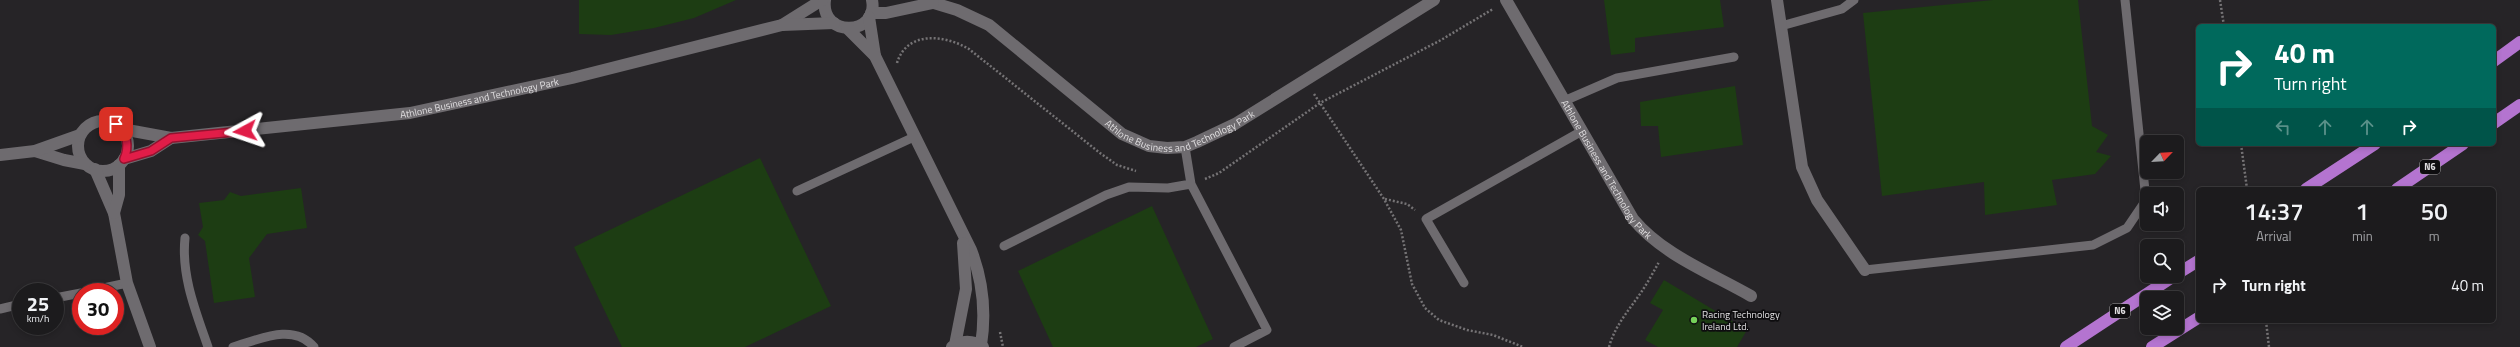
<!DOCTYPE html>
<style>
:root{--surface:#1c1b1d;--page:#29282a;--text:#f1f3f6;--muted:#a0a1a4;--line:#3a393b}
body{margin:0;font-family:"Titillium Web",sans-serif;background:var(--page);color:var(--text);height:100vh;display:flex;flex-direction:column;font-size:15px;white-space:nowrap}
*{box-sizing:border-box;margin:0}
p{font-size:13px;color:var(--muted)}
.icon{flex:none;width:22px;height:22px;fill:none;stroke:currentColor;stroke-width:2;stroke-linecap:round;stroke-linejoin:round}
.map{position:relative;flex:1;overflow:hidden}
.sheet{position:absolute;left:2196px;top:187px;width:300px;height:136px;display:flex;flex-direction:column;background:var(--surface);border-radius:6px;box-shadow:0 2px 6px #0003,0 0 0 1px var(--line)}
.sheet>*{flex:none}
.hud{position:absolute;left:2196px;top:24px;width:300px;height:122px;border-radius:6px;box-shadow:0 2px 6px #0003,0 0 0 1px var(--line);background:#00695c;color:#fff;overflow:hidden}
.needle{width:26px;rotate:65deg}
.tools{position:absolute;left:2140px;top:135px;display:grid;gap:8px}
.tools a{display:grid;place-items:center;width:44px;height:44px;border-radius:6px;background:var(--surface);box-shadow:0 2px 6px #0003,0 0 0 1px var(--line);font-size:20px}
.speed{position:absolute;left:12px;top:283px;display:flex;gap:8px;font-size:20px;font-weight:700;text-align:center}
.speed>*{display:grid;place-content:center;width:52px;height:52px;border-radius:50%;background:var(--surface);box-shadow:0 2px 6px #0003,0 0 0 1px var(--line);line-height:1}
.speed small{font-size:10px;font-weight:400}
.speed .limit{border:6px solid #d22;background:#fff;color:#111}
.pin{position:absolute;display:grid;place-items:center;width:34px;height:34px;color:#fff;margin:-17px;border-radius:8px;box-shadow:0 2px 6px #0006}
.me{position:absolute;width:44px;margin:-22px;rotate:265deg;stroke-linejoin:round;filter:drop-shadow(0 0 3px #0008)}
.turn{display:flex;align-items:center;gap:14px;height:84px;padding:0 12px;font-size:18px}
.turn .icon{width:52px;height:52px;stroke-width:2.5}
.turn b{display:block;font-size:28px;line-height:34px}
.lanes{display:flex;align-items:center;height:38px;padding:0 12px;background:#0003;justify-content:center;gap:20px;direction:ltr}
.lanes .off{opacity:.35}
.eta{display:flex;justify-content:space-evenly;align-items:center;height:68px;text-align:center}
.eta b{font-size:24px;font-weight:600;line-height:28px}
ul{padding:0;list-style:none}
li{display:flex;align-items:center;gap:12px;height:60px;padding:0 12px}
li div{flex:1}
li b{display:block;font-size:15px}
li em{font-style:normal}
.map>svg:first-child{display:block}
.building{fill:#1d3d13}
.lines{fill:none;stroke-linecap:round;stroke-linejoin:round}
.path{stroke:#757375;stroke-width:2.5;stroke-dasharray:2 2;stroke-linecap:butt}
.lane{stroke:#6e6b6f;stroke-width:9}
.street{stroke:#6e6b6f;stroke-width:12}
.highway{stroke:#b474d0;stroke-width:12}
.route-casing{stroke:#92132f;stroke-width:10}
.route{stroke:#e11d48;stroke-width:7}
.poi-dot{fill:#76d25a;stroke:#0e0d0f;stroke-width:1.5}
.labels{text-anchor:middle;stroke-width:3.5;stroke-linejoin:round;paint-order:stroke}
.shield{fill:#0e0d0f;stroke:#a19fa1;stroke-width:1}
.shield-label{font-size:9px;font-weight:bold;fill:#e0dee0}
.street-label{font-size:10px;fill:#e0dee0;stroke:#0e0d0f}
.poi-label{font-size:10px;fill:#e0dee0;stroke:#0e0d0f;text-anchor:start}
</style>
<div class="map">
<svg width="2520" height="347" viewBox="0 0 2520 347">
<rect width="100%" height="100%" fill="#262427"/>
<path class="building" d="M579,0H736L694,18L654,28L611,35L579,34Z
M1604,0H1720L1724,27L1635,38V52L1611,55Z
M1993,0H2078L2092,126L2108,135L2096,152L2111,156L2095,174L2052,180L2057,205L1985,215L1984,182L1882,196L1863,13Z
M1735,86L1743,145L1661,157L1658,126H1641L1640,102Z
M760,158L831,306L745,347H622L574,247Z
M301,188L307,228L267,234L249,258L255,297L214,303L205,241L198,235L203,227L199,203L224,200L230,192L241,196Z
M1152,206L1213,339L1196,347H1053L1018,271Z
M1664,280L1747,330L1737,347H1658L1645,340L1663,310L1650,303Z"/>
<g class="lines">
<path class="path" d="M2220,0L2224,26
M897,63C907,30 945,35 969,49L1100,153L1117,165L1136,171
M1314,94L1384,199L1401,230L1412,284L1425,308L1439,320L1467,330L1493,335L1523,347
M2241,144L2247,189
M1205,179L1219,173L1320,103L1441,40L1493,9
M1385,199L1407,204L1415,210
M2266,321L2269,347
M1000,332L1003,347
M1609,347C1615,325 1630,309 1642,291C1648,282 1654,271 1659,262"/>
<path class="lane" d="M1781,26L1842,9L1854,0
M1564,101L1617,78L1734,57
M1185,147L1191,184L1267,330L1234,347
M797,191L914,137
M185,238C181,276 196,312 208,347
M1004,246L1106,195L1129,187L1168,188L1191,184
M1865,270L2093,245L2127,228L2146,200L2125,0
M1464,283L1426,219L1582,131
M85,292L127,283
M55,298L81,293
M0,309L21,304
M233,347C258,340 293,322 314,347"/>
<g class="street">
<path d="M825,0C820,38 879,36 872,0"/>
<path id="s1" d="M924,0L957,10L989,25L1122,134L1149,146L1167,148L1185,147L1197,142L1235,124L1434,0"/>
<path id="s2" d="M1506,0L1633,219C1663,255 1711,273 1751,296"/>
<path d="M1777,0L1802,167L1817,200L1865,270"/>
<path d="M871,13H886L933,3"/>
<path d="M869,17L875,56"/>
<path d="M782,25L822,0"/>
<path d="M847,28L875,56L971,250C983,281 986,313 981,345"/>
<circle cx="103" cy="146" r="25"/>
<path id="s3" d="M122,129L171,138L410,113L572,78L782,25L834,23"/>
<path d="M35,151L64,160L85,164"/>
<path d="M0,155L35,151L80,135"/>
<path d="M124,159L151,151L171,138"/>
<path d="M95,169L114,213L127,283L150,347"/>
<path d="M114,213L119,195V165"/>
<path d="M955,345L966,289L963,243"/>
<path d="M952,347C961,340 973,340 983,347"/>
</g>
<path class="highway" d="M2494,61L2520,42
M2494,123L2520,105
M2306,189L2375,144
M2397,189L2463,144
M2177,274L2198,261
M2066,347L2174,276
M2152,347L2198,318"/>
</g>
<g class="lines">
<defs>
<path id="route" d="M116,124C127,134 130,145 124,159L151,151L171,138L245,131"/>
</defs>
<use href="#route" class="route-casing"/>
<use href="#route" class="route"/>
</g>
<circle class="poi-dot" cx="1694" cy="320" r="4"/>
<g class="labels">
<g class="shield">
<rect x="2420" y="160" width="20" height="14" rx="3"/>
<rect x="2110" y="304" width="20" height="14" rx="3"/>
</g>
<g class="shield-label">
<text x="2430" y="170">N6</text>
<text x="2120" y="314">N6</text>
</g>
<g class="street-label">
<text dy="4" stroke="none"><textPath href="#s3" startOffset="361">Athlone Business and Technology Park</textPath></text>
<text dy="4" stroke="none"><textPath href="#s1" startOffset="303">Athlone Business and Technology Park</textPath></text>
<text dy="4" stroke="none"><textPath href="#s2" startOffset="197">Athlone Business and Technology Park</textPath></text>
</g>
<g class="poi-label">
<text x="1702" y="318">Racing Technology<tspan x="1702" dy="12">Ireland Ltd.</tspan></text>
</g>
</g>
</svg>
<div class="tools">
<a><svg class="needle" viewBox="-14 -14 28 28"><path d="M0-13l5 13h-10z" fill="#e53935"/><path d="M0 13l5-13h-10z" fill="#a0a1a4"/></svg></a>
<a><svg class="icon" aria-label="sound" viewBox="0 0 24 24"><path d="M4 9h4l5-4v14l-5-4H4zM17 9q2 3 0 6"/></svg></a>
<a><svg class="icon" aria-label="search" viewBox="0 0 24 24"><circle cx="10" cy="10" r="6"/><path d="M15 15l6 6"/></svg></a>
<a><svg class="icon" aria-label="layers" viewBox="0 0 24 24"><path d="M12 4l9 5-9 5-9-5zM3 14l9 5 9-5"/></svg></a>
</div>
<div class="speed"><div>25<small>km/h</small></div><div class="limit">30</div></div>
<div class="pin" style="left:116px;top:124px;background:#d93025"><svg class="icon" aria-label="arrive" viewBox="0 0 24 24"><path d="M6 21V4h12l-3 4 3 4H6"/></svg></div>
<svg class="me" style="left:245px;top:131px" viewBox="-20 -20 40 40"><path d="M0-17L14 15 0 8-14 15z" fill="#e11d48" stroke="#fff" stroke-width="4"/></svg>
<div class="hud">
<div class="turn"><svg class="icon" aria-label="right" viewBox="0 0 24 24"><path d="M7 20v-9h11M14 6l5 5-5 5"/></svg><div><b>40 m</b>Turn right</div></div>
<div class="lanes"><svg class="icon off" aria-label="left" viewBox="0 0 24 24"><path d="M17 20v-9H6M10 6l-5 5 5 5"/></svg><svg class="icon off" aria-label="ahead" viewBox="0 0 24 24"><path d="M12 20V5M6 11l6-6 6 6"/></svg><svg class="icon off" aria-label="ahead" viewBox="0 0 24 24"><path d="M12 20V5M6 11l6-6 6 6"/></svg><svg class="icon" aria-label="right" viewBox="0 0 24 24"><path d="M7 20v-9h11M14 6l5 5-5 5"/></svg></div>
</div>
<section class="sheet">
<div class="eta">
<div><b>14:37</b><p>Arrival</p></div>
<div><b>1</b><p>min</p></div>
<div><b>50</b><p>m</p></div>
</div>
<ul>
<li><svg class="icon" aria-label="right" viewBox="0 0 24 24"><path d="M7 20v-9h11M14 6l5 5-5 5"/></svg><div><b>Turn right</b></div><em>40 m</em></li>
</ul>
</section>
</div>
